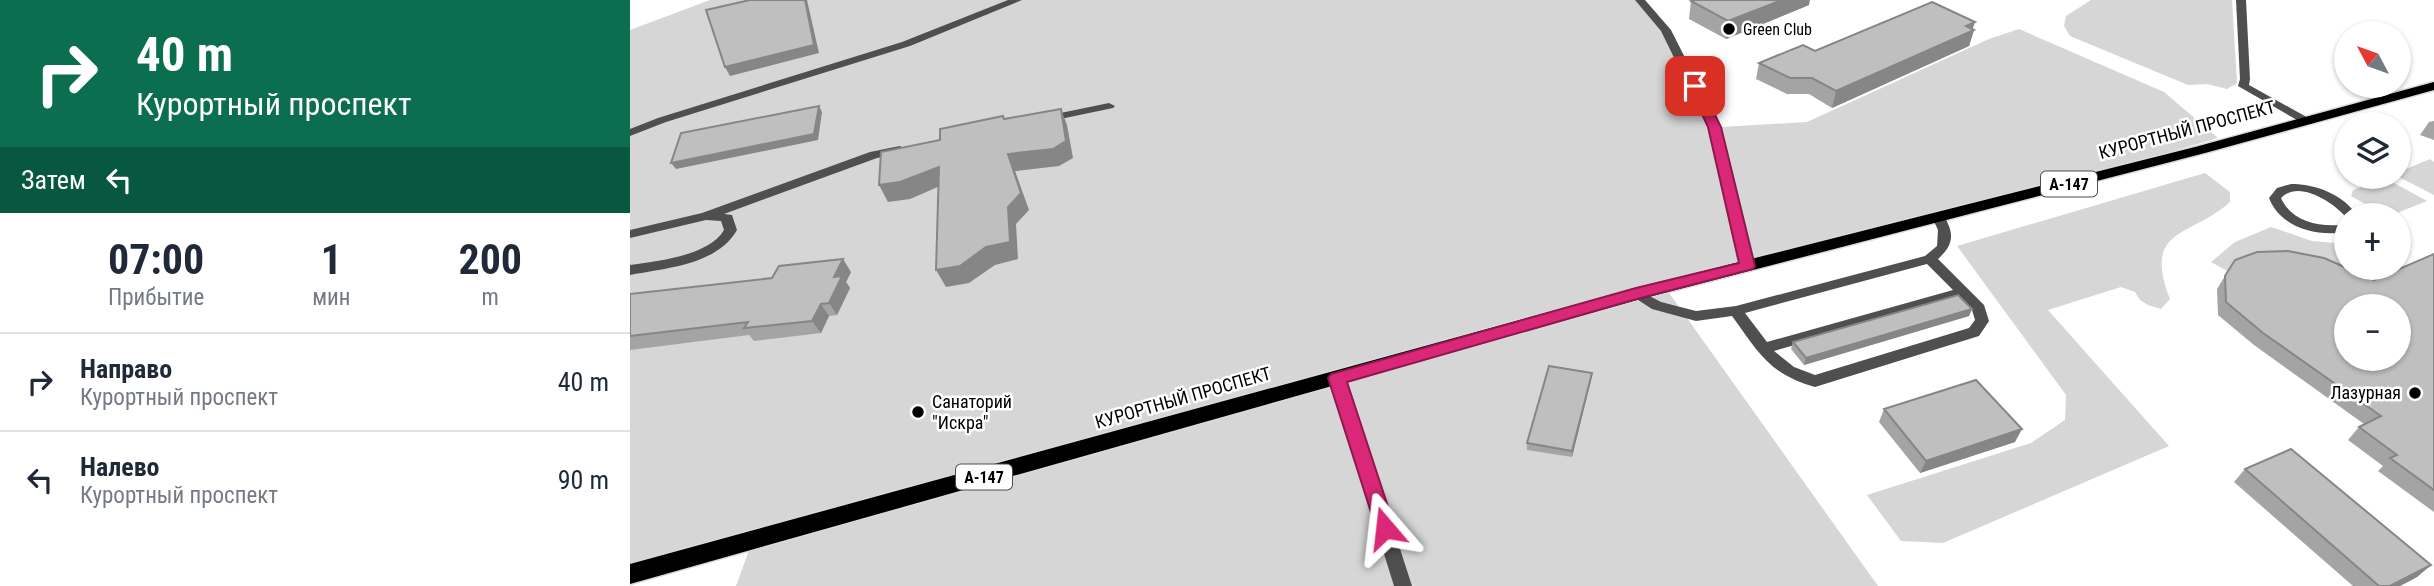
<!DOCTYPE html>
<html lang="ru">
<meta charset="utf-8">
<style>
:root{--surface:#fff;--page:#f6f6f7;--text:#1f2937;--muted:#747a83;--line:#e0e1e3}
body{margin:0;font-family:"Roboto Condensed",sans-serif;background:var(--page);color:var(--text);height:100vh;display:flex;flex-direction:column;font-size:26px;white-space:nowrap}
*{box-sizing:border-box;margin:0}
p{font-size:23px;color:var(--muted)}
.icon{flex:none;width:38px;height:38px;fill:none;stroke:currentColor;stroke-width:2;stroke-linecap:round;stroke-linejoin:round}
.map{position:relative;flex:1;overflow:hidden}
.sheet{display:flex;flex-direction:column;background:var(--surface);width:630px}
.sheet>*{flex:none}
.top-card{background:#0b6e4f;color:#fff;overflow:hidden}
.needle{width:46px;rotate:311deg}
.fabs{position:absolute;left:1704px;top:21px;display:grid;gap:14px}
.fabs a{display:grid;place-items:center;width:77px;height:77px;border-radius:50%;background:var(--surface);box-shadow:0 2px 5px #0004;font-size:35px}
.pin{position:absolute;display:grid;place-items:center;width:60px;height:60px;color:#fff;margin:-30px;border-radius:14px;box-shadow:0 4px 10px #0006}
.me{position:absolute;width:77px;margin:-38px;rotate:343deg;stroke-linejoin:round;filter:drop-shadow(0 0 5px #0008)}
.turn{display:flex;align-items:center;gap:24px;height:147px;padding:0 21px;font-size:32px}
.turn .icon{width:91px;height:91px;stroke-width:2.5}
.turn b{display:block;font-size:49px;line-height:60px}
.then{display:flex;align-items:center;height:66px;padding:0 21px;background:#0003;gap:14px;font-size:26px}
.eta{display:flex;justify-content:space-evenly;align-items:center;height:119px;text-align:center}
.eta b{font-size:42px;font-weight:700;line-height:49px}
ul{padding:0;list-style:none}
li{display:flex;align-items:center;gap:21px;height:98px;padding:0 21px;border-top:2px solid var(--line)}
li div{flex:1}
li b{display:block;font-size:26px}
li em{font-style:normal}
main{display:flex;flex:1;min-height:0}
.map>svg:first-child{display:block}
.green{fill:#d6d6d6}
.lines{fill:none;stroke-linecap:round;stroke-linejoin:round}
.primary-casing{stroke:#dbdbdb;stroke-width:3}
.service{fill:#4f4f4f;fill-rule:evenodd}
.tertiary{fill:#4f4f4f;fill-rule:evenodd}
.primary{fill:#000;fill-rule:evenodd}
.wall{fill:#a4a4a4}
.shaded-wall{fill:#868686}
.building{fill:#bfbfbf;stroke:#868686;stroke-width:2;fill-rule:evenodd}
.route{fill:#db2777;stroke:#8e194d;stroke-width:2}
.poi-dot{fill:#000;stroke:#fff;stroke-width:2.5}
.labels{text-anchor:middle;stroke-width:5;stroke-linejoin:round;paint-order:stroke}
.far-poi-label{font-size:16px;fill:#000;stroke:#fff;text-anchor:start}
.shield{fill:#fff;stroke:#4c4c4c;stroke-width:2}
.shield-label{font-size:16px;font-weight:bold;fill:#000}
.street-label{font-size:18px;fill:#000;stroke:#fff}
.poi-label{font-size:18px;fill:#000;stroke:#fff;text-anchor:end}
</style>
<main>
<section class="sheet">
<div class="top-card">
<div class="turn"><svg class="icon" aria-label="right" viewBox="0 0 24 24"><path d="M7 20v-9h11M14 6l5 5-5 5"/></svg><div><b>40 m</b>Курортный проспект</div></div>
<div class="then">Затем<svg class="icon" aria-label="left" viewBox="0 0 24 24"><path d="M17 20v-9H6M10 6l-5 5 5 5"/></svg></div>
</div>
<div class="eta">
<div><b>07:00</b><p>Прибытие</p></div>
<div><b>1</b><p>мин</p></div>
<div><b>200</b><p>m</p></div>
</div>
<ul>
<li><svg class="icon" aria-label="right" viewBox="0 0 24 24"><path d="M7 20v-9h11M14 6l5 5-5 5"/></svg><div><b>Направо</b><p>Курортный проспект</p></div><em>40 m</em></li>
<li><svg class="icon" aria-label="left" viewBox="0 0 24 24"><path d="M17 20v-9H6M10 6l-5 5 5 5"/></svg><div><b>Налево</b><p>Курортный проспект</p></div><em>90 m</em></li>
</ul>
</section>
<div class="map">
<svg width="1804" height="586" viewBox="0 0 1804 586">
<rect width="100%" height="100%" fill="#fff"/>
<path class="green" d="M80,0H1010L1034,30L1090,127L1177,122L1359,39L1389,29L1534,92L1588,138L1346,208L1032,283L1248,586H106L122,542L0,572V30Z
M1461,0H1602L1607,83L1597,89L1577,84L1558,85L1440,36L1434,26L1436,16Z
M1800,159L1804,162V195L1769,177V172Z
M1575,173L1600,192V202C1560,238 1512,227 1540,299L1531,309L1518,305L1510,300L1505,292L1491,287L1418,310L1539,446L1313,543L1271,541L1237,495L1401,443L1435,420L1436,395L1327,246Z
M1755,178L1797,201L1762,215H1747L1737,205L1721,196L1723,190Z
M1641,227L1682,241L1717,244V268H1762L1771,273L1728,289L1599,272L1581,262L1605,242Z"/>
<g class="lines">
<defs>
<path id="primary" d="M1804,82V90L1575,153L1007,300L0,584V564L1006,288L1565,147Z"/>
</defs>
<use href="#primary" class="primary-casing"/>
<path class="service" d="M378,0H392L280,46L36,122L0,136V129L28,118L272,42Z
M1606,0H1616L1620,79L1619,85L1682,120V124H1674L1608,86L1610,79Z
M479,103L485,106L483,108L416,122L410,119L416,116Z
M270,146L276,150L274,153L247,158L94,214L102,215L107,230C87,265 36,268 0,275V265C27,261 79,256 94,230L91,221L76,220L0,238V230L72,213L240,152Z
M1661,184C1686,184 1712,194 1727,215H1717V218C1704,203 1669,179 1651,198C1662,223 1693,228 1717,224V232C1686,237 1651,228 1639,198L1647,188Z
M1308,213L1313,214C1324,233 1325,243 1308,259L1354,305L1359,321L1349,336L1185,387C1139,374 1129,353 1102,316L1066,321L1022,309L999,294L1006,289L1031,302L1066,311L1106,306L1295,256L1307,246L1308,230L1302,217ZM1297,264L1323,290L1137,342L1115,313ZM1330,298L1342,310L1345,320L1339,328L1185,375L1164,367L1144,351Z
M707,372L712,374L715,378L782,586H764L699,378L702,374Z"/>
<path class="tertiary" d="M1005,0H1015L1041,30L1090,127L1124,266L1122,269L1117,270L1110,266L1078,127L1031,31Z"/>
<use href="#primary" class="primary"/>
</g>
<path class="wall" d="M1061,1L1179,5L1096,39L1059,19Z
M1345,22L1342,29L1344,30L1339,46L1202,108L1179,94H1157L1126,79L1129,63L1185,51Z
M1804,121V140L1790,135L1799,122Z
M1804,254V512L1748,471L1753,466L1718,440L1729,427L1734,424L1624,345L1588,315L1587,289L1605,260L1744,280Z
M221,272L216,282L220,288L207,315L199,316L191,333L124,341L119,335L0,350V294L142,278Z
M1342,309L1339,316L1174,365L1161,349L1163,342Z
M961,380L942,457L897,450V443Z
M1254,409L1385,442L1290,473L1249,422Z
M1615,469L1801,565L1787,577L1770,586H1723L1604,482Z"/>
<path class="shaded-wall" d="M175,0H177L189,53L100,76L95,67Z
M1152,0H1180L1179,5L1096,39L1098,21Z
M1345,22L1342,31L1344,30L1339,46L1202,108L1206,91Z
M189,106L192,112L188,140L46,169L41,163Z
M431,109L437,125L443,158L429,166L385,171L399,210L386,224L388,259L365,265L339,283L316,287L306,270L378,207V154Z
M309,167L317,183L280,199L258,202L249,185Z
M213,259L221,272L216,282L220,288L207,315L199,303L204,277Z
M191,304L199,316L191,333L182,321Z
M1342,309L1339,316L1174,365L1176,358Z
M962,373L961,380L942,457V451Z
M1392,429L1385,442L1290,473L1296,461Z
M1801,565L1787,577L1770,586H1760Z"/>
<path class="building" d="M120,0H175L184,45L95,67L76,10Z
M1064,0H1152L1098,21L1061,1Z
M1302,2L1345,22L1336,26L1344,30L1206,91L1182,78H1160L1129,63L1173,45L1185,51Z
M189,106L184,134L41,163L51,133Z
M431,109L436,141L423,149L378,154L391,193L378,207L380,242L356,247L330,266L306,270L309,167L270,182L249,185L251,152L310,140V129L373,116L374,119Z
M1658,251L1694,258L1744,280L1804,254V490L1760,458L1767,455L1729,427L1751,416L1633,333L1596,302L1595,276L1605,260L1627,252ZM1717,306H1769V359H1717Z
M213,259L204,277L212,276L199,303L191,304L182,321L114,328L118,322L0,336V294L142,278L149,266Z
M1328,295L1342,309L1176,358L1163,342Z
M919,366L962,373L942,451L897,443Z
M1346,380L1392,429L1296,461L1254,409Z
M1661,449L1801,565L1760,586H1749L1615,469Z"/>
<path class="route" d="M1065,83L1071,86L1091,127L1125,266L1123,269L1007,299L717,382L765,528L762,534L755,537L748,534L698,378L701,374L1006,288L1109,263L1078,127L1059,86Z"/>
<g class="poi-dot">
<circle cx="1099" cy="29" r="7"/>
<circle cx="1785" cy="393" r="7"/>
<circle cx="288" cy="412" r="7"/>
</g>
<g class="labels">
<g class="far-poi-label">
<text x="1113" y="35">Green Club</text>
</g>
<g class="shield">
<rect x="1411" y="171.5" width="56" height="25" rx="5"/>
<rect x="326" y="464.5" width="56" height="25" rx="5"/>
</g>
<g class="shield-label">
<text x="1439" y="190">А-147</text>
<text x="354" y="483">А-147</text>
</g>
<g class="street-label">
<text transform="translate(1557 130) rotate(-15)" y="6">КУРОРТНЫЙ ПРОСПЕКТ</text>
<text transform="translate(553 398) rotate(-16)" y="6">КУРОРТНЫЙ ПРОСПЕКТ</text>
</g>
<g class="poi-label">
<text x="1771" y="399">Лазурная</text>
<text x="302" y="408" text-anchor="start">Санаторий<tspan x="302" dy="21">"Искра"</tspan></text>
</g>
</g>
</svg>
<div class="fabs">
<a><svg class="needle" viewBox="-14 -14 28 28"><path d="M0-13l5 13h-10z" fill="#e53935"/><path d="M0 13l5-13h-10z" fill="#747a83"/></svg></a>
<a><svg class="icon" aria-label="layers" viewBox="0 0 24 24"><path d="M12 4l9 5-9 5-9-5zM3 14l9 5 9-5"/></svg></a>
<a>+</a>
<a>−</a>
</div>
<div class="pin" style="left:1065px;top:86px;background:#d93025"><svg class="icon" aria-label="arrive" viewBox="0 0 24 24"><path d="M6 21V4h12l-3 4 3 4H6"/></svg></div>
<svg class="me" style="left:755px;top:528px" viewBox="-20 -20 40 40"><path d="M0-17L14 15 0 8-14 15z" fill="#db2777" stroke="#fff" stroke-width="4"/></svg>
</div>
</main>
